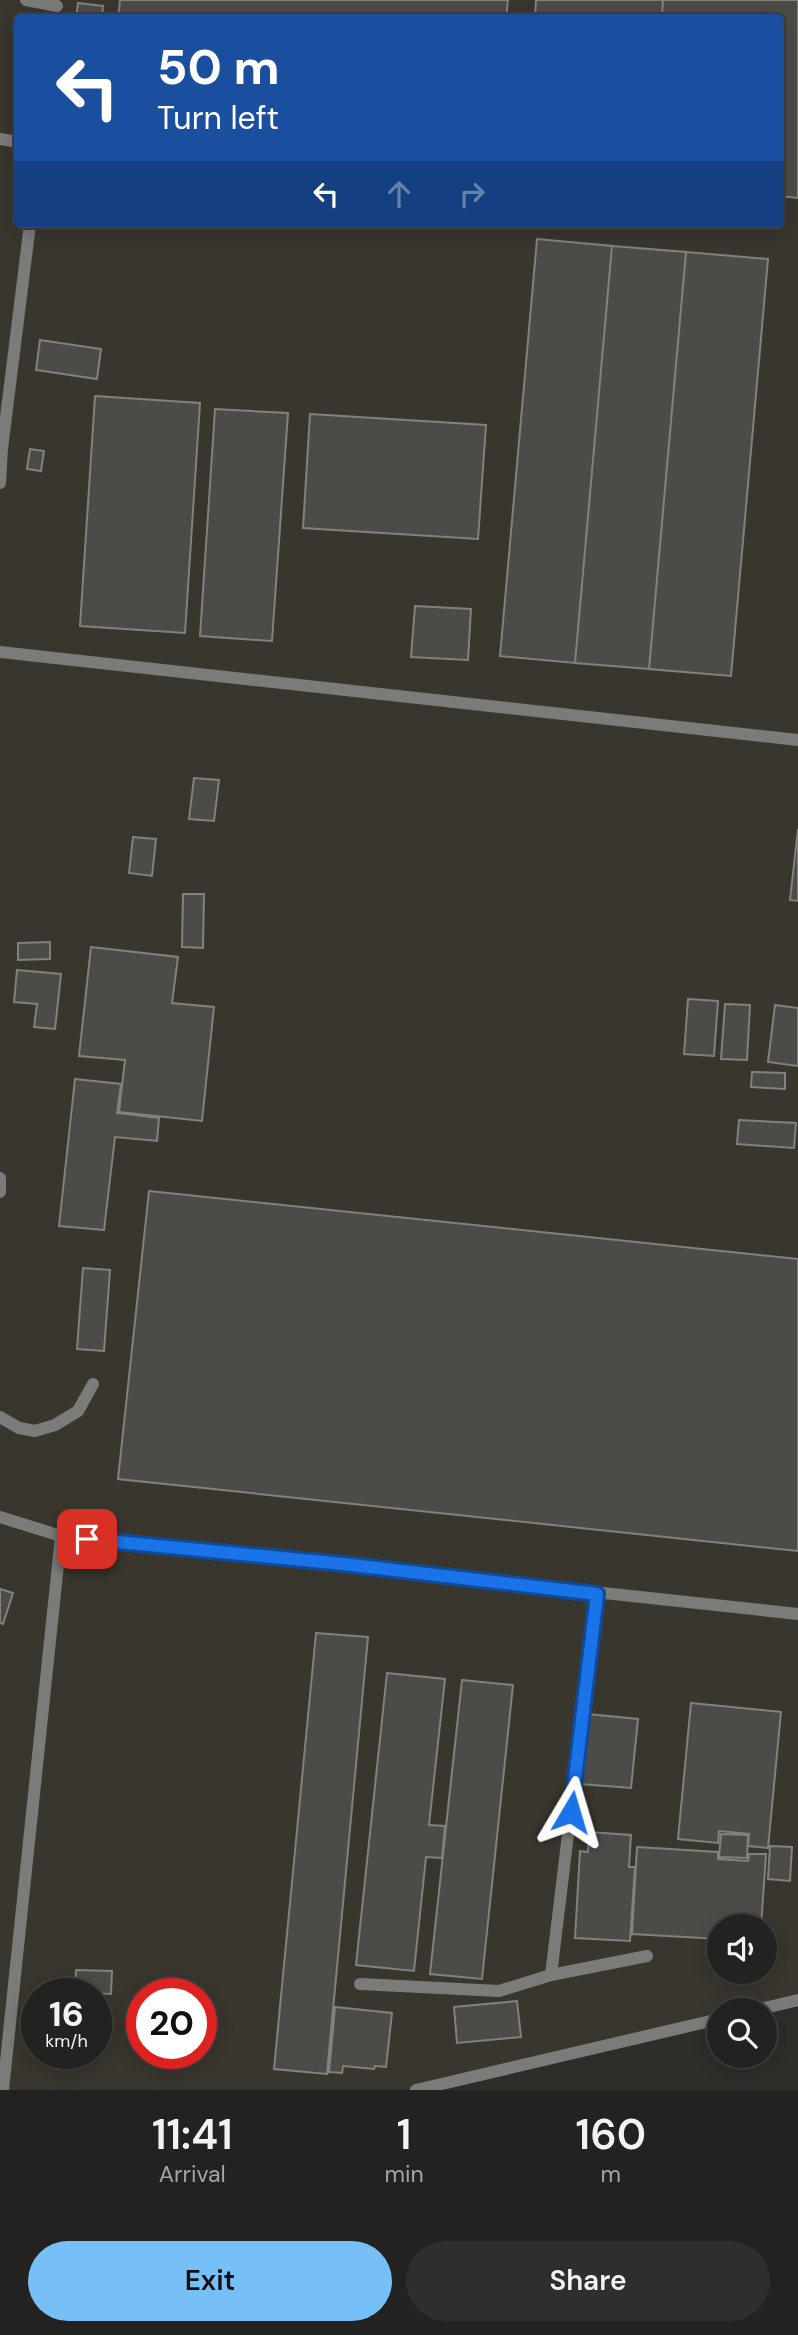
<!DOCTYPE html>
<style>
:root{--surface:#222220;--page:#2e2f2d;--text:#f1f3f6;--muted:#a2a4a5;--line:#3f3f3e;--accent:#77bff7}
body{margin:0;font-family:"DM Sans",sans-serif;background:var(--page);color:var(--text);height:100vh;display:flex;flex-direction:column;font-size:26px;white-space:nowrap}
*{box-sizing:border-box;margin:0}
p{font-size:23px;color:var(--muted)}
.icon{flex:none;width:38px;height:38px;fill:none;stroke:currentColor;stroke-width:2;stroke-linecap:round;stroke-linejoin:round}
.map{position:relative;height:2090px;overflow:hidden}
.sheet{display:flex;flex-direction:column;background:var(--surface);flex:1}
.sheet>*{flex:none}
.banner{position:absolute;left:14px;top:14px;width:770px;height:214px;border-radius:7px;box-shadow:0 4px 18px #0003,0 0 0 2px var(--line);background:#1a4fa0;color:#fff;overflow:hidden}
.tools{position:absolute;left:707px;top:1914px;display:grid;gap:14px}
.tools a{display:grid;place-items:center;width:70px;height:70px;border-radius:50%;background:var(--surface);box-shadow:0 4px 18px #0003,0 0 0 2px var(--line);font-size:35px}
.speed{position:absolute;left:21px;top:1978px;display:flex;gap:14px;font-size:35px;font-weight:700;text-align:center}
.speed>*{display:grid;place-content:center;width:91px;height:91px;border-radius:50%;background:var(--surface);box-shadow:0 4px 18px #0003,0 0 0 2px var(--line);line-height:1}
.speed small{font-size:18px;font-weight:400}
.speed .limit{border:10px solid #d22;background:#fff;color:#111}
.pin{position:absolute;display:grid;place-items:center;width:60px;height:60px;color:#fff;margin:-30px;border-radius:14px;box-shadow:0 4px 10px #0006}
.me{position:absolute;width:77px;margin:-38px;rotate:7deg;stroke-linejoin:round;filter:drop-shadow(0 0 5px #0008)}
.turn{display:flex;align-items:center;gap:24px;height:147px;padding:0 28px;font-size:32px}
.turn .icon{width:91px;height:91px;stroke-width:2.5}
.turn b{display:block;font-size:49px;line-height:60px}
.lanes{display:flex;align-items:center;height:66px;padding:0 28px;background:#0003;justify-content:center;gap:35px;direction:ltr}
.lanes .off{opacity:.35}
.eta{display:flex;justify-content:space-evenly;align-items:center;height:119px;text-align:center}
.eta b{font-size:42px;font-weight:600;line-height:49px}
.cta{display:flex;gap:14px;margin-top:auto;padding:14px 28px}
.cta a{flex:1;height:80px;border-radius:42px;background:var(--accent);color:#111;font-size:28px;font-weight:600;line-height:80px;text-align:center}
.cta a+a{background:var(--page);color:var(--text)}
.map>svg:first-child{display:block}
.built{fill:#39362e;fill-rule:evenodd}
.building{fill:#4c4b48;stroke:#82817e;stroke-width:2}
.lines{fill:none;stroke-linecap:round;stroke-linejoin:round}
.service{stroke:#7b7b7a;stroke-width:12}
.route-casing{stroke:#114b97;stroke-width:18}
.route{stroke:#1a73e8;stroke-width:12}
</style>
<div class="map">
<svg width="798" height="2090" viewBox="0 0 798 2090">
<rect width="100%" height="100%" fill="#2d2d2a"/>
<path class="built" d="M0,0H798V1997L744,2011H719V2017L438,2090H0ZM18,18H780V224H18ZM719,1927H765V1972H719ZM37,1993H96V2053H37ZM142,1993H201V2053H142Z"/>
<path class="building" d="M120,0H508L506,18H118Z
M536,0H663L662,18H535Z
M663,0H798V198L780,196V18H662Z
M78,3L103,6L102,18H76Z
M537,239L612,246L575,663L500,656Z
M612,246L686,252L649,669L575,663Z
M686,252L768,259L731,676L649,669Z
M40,340L101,349L97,379L36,370Z
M95,396L200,403L185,633L80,626Z
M215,409L288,413L272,641L200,636Z
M310,414L486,425L478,539L303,528Z
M30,449L44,451L41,471L27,469Z
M415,606L471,609L468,660L411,657Z
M194,778L219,780L214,821L189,819Z
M798,829V901L790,900Z
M133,837L156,839L152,876L129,873Z
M183,894H204L203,948L182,947Z
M50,942V959L18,960V943Z
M91,947L178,957L172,1003L214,1007L202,1121L119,1112L125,1060L79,1056Z
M17,970L61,974L55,1029L34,1027L37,1004L14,1002Z
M688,999L718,1001L714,1056L684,1054Z
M725,1004L750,1005L747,1060L721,1059Z
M775,1005L798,1008V1066L768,1062Z
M752,1072L785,1073V1089L751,1087Z
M75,1079L121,1084L117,1113L159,1118L157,1141L115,1137L104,1230L59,1226Z
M739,1120L796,1123L794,1148L737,1144Z
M149,1191L798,1259V1551L118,1479Z
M83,1268L110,1270L104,1351L77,1349Z
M0,1589L13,1593L3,1624L0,1623Z
M316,1633L368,1637L327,2074L274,2069Z
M387,1673L445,1679L429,1825L445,1826L442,1858L426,1857L414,1971L356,1965Z
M462,1680L513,1685L482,1979L430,1974Z
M691,1703L781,1712L768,1848L748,1846L749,1834L719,1831L718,1843L678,1839Z
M587,1714L638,1719L631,1788L580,1784Z
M589,1832L631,1835L629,1867H635L630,1941L575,1938L580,1851L588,1852Z
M721,1834L748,1835L747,1858L719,1857Z
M770,1846L792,1847L790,1881L768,1879Z
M637,1847L718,1852V1859L748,1861L749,1854H766L761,1927H719V1939L632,1934Z
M76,1970L112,1971L111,1994L75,1992Z
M156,1982H186V1993H156Z
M517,2001L521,2037L457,2043L454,2007Z
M335,2007L392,2013L386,2067L375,2066L374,2069L343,2066L342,2073L329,2072Z"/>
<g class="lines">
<path class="service" d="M26,0L57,6
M0,139L18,142
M0,483L2,449L30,224
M0,652L798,740
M0,1178V1192
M0,1417L19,1428L35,1431L55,1425L78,1411L93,1384
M0,1517L61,1536L343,1565L798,1614
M551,1975L597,1594
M360,1984L499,1991L551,1975L647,1956
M752,2011L798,2000
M3,2090L61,1536
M416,2090L719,2019"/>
</g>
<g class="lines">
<defs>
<path id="route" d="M87,1539L343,1564L597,1594L571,1812"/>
</defs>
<use href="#route" class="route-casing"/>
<use href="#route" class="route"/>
</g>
</svg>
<div class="tools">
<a><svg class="icon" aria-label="sound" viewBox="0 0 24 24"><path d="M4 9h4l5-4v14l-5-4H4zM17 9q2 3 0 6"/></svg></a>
<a><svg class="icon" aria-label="search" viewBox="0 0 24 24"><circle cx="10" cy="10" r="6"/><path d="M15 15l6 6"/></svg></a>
</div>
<div class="speed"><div>16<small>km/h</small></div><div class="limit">20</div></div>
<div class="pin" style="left:87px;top:1539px;background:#d93025"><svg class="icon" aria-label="arrive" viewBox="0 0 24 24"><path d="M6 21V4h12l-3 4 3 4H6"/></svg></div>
<svg class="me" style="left:571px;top:1812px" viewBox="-20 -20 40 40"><path d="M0-17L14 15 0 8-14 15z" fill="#1a73e8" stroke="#fff" stroke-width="4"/></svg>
<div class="banner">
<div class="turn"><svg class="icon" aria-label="left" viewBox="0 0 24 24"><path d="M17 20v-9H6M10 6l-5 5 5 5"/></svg><div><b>50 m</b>Turn left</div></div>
<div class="lanes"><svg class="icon" aria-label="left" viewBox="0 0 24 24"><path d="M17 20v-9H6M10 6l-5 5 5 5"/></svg><svg class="icon off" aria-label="ahead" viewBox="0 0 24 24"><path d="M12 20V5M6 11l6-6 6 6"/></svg><svg class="icon off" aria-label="right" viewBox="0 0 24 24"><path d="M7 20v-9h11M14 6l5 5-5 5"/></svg></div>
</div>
</div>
<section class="sheet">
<div class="eta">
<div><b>11:41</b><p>Arrival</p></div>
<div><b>1</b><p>min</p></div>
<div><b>160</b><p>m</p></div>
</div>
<div class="cta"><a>Exit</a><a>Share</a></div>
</section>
